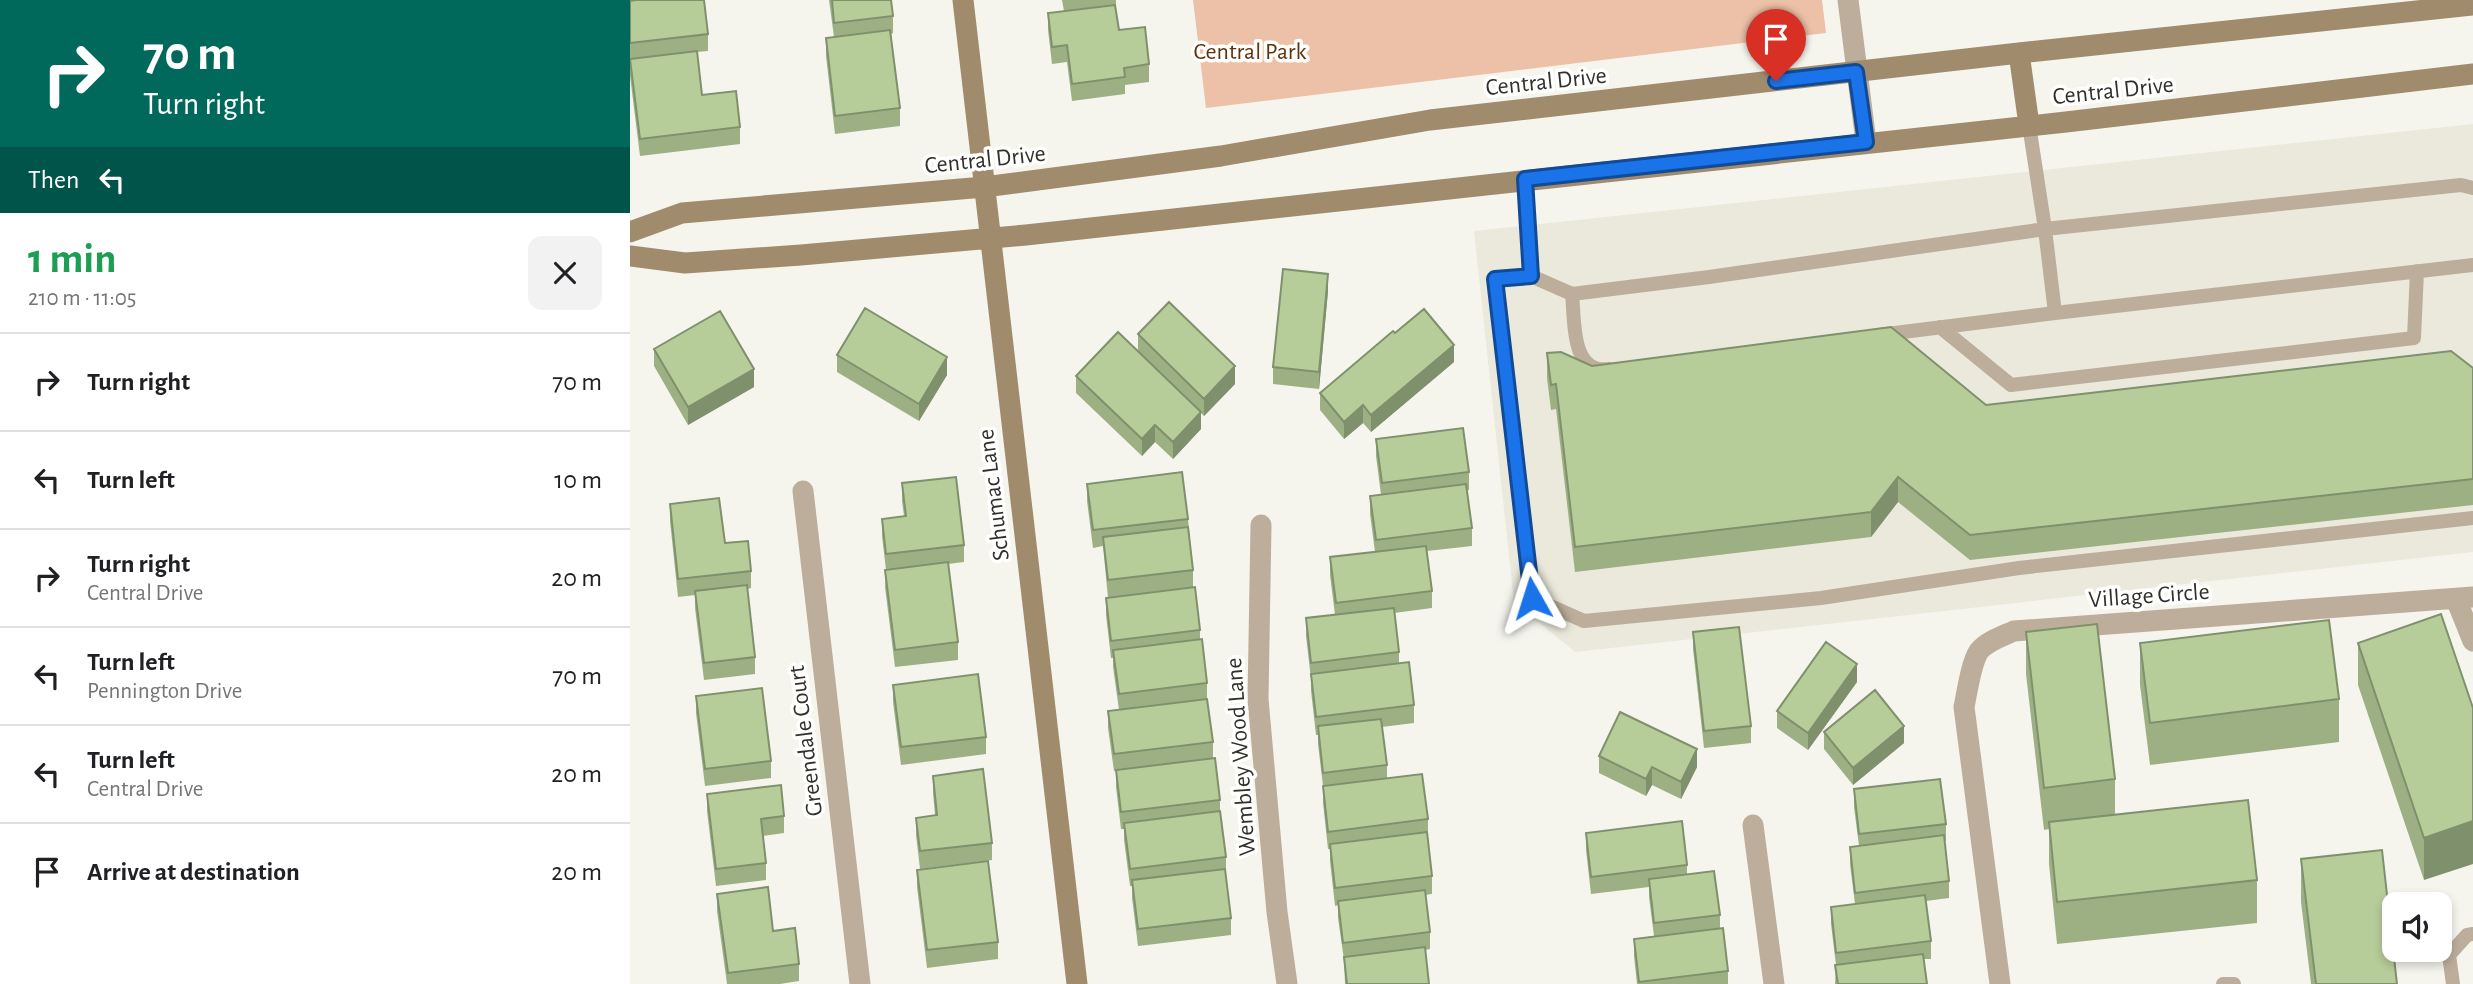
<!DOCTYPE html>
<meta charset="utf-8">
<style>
:root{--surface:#fff;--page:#f2f2f2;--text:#202124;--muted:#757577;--line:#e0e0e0}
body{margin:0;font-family:"Alegreya Sans",sans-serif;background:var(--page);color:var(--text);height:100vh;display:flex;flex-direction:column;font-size:26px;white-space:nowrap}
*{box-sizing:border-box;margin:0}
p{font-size:23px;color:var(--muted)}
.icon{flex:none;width:38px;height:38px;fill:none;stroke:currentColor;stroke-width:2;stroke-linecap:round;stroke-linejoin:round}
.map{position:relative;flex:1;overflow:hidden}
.sheet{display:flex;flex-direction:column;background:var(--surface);width:630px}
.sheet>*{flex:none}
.guide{background:#00695c;color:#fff;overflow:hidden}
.buttons{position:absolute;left:1752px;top:892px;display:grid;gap:14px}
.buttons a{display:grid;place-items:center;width:70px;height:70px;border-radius:14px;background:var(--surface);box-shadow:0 4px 10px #0003;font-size:35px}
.pin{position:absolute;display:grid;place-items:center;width:60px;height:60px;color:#fff;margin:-72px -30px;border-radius:50% 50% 50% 0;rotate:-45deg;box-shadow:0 0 7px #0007}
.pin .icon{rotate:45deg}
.me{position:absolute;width:77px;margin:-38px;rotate:354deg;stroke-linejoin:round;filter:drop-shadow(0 0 5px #0008)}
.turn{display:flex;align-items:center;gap:24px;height:147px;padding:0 28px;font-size:32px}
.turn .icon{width:91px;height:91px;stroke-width:2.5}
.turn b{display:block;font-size:49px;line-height:60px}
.then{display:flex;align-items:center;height:66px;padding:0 28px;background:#0003;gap:14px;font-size:26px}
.round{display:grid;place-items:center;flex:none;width:74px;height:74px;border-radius:14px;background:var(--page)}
.headline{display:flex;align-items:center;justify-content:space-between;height:119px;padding:0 28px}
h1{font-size:42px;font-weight:700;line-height:52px;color:#1e9e55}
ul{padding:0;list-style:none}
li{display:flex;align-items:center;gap:21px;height:98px;padding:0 28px;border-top:2px solid var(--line)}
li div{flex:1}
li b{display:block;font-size:26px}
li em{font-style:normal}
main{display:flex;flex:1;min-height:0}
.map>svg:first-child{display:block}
.built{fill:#eae9db}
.green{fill:#ecc1a7}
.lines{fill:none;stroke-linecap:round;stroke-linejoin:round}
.lane{stroke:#bcae9a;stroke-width:14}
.street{stroke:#bcae9a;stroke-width:21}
.secondary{stroke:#a08b6d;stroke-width:21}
.wall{fill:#9db084}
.shaded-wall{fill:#7f906c}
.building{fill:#b6cd9a;stroke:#7f906c;stroke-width:2}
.route-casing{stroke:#114b97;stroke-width:18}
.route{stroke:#1a73e8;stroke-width:12}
.labels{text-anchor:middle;stroke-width:7;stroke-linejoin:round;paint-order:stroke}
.park-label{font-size:24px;fill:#613210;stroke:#fffffe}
.street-label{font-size:24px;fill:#31302e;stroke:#fffffe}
</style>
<main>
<section class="sheet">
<div class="guide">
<div class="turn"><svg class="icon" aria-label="right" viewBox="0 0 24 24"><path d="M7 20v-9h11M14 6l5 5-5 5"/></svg><div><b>70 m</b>Turn right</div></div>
<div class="then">Then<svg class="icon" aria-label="left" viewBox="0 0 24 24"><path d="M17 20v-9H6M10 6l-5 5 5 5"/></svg></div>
</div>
<div class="headline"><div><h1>1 min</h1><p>210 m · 11:05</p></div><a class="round"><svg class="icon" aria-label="close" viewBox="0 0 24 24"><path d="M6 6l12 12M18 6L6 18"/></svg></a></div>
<ul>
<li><svg class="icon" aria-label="right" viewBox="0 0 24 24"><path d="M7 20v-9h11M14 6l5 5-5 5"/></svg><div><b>Turn right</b></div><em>70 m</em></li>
<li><svg class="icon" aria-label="left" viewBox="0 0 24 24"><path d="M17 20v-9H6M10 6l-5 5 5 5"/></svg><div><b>Turn left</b></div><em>10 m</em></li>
<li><svg class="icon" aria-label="right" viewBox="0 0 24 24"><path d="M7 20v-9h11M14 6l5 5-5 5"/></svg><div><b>Turn right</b><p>Central Drive</p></div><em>20 m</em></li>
<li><svg class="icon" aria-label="left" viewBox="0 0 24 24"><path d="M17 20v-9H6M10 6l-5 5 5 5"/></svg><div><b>Turn left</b><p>Pennington Drive</p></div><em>70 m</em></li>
<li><svg class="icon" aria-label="left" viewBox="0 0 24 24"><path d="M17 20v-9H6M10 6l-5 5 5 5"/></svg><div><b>Turn left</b><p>Central Drive</p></div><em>20 m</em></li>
<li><svg class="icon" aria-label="arrive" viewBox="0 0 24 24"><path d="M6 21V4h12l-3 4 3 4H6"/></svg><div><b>Arrive at destination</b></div><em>20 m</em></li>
</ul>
</section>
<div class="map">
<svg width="1843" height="984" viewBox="0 0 1843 984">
<rect width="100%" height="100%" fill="#f5f5ee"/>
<path class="built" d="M1843,124V552L945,652L884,602L844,231Z"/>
<path class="green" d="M563,0H1192L1196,33L576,108Z"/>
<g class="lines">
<path class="lane" d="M1399,125L1415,229L1831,185L1843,188
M895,179L901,276L942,294L1079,277L1415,229L1425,313L1843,265
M901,276L865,279L902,598L954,621L1191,598L1389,568L1843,518
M942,294C945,320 940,374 979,369
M1310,327L1381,385L1784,338L1787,271
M1249,335L1425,313
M1593,984H1604
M1823,984L1819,955L1837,935L1843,934"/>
<path class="street" d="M1218,0L1236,142
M173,491L230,984
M631,525L628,699L647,912L657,984
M1826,599L1843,641
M1123,825L1144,984
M1370,984L1334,707C1337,693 1341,663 1349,651C1357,641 1373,636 1384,631L1843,597"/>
<path class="secondary" d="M333,0L447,984
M1389,53L1399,125
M0,232L52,213L354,187L591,156L800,120L1389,53L1843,5
M0,256L55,263L171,255L396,235L1436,122L1843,74"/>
</g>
<path class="wall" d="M199,0H261L263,16V33L261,34L270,108V126L205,134L196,56V38L204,37Z
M432,0H486V5L434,11Z
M0,1L78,34V51L67,52L72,95L110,127V144L10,156L0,76Z
M418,13L489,30L519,64V82L495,85V94L442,101L437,62L422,64L418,30Z
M698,291L689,389L643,384V367Z
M765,333L824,362L741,432L733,423L714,439L690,410V393Z
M508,334L605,384L574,416L571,413V429L543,459L525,442L512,456L446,393V376L508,350Z
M24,349L124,387L58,425L24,366Z
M917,353L962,366L1356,405L1843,368V505L1340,560L1268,502L1241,537L945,572L926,409L921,410L917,378Z
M207,355L317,375L289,421L207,372Z
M746,439L839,472V490H837L842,528V546L797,551L802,591V608L764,613L769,652V663L784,705V723L752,727L757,765V778L798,819V837L802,876V894L795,895L800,932V949L795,950L799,984H715L714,960L708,918V905L705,906L700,861V849H698L693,803V786L688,744V735H686L681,691V679L676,636V618L705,615L700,575V557L745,552L740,514V496L751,495L746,456Z
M272,483L334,545V562L318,564L328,642V660L265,667L255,587L256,570L252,536V519L274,516L272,501Z
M457,484L558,519L563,570V587L478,598L473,546L463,548L457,501Z
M40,504L95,543L121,571V588L117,589L125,657V674L74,680L65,608V595L48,597L40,521Z
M476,598L570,630V639L577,683V699L583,742V758L590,800V811L596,857V874L601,918V935L508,946L502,898V886H500L494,840V829H491L486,787V771H484L478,728V711L489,710L483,667V658H481L476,615Z
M1811,614L1794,880L1728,685V643Z
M1063,632L1121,726V743L1074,748L1063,649Z
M1396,632L1485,779V815L1627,880V923L1427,944L1419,864V829L1414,830L1396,674Z
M1510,643L1709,699V742L1520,765L1510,685Z
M1227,682L1178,750L1147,728V711Z
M263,685L356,737V754L271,765L263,702Z
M66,696L141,761V778L75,786L66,713Z
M1194,732L1274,743L1223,785L1194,749Z
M969,756L1067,767L1051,799L1022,785L1016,796L969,773Z
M303,776L362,843V860L290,869L286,835V818L305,815L303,793Z
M1224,789L1316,824V841H1314L1319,881V898L1296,901L1301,941V959H1293L1297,984H1205L1206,965L1201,924V907L1225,904L1220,864V847L1229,846L1224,807Z
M77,794L154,816V833L133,836L136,863V880L86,886L77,811Z
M956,833L1057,865V875L1090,915V928L1098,971V984H1007L1004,956V939L1024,936L1019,897V887L961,894L956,850Z
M1671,859L1767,984H1681L1671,902Z
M287,870L368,942V959L297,968L287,887Z
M87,894L143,931L169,964V981L150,984H97L87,911Z"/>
<path class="shaded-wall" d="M698,274V291L689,389V372Z
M824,345V362L741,432V415Z
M317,357V375L289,421V404Z
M605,366V384L574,416V399Z
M124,369V387L58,425V407Z
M733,405V423L714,439V422Z
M571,412V429L543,459V442Z
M525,425V442L512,456V439Z
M1268,477V502L1241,537V512Z
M1227,664V682L1178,750V733Z
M1274,726V743L1223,785V768Z
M1067,749V767L1051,799V782Z
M1022,767V785L1016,796V779Z
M1843,821V864L1794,880V838Z"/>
<path class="building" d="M6,0H74L78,34L0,43V1Z
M202,0H261L263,16L204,23Z
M485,5L489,30L515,27L519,64L494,68L495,77L442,84L437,45L422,47L418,13Z
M260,30L270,108L205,116L196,38Z
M67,51L72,95L106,91L110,127L10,139L0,59Z
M653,269L698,274L689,372L643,367Z
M539,302L605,366L574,399L508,334Z
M235,308L317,357L289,404L207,355Z
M794,309L824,345L741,415L733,405L714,422L690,393L763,331L765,333Z
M90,311L124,369L58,407L24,349Z
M1261,327L1356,405L1821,351L1843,368V479L1340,535L1268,477L1241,512L945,547L926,384L921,385L917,353L931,352L962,366Z
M488,332L571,412L543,442L525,425L512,439L446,376Z
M833,428L839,472L752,483L746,439Z
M552,472L558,519L463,530L457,484Z
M326,477L334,545L256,554L252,519L276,516L272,483Z
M836,484L842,528L746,540L740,496Z
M89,498L95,543L118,541L121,571L48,579L40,504Z
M558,527L563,570L478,580L473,537Z
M796,546L802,591L706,603L700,557Z
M318,562L328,642L265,650L255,570Z
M117,585L125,657L74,663L65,591Z
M565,587L570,630L481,641L476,598Z
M764,608L769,652L681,663L676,618Z
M1811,614L1843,708V821L1794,838L1728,643Z
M1699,620L1709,699L1520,723L1510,643Z
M1467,624L1485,779L1414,788L1396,632Z
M1109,627L1121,726L1074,731L1063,632Z
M572,639L577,683L489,694L483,650Z
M1196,642L1227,664L1178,733L1147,711Z
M779,662L784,705L686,717L681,674Z
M348,674L356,737L271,747L263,685Z
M132,688L141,761L75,769L66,696Z
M1245,690L1274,726L1223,768L1194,732Z
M577,699L583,742L484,754L478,711Z
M990,712L1067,749L1051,782L1022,767L1016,779L969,756Z
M751,719L757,765L693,773L688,726Z
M585,758L590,800L491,812L486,770Z
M353,769L362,843L290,851L286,818L307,815L303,776Z
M792,774L798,819L698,832L693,786Z
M1310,779L1316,824L1229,834L1224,789Z
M151,785L154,816L131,819L136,863L86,869L77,794Z
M1618,800L1627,880L1427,902L1419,822Z
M590,811L596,857L500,869L494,823Z
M1052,821L1057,865L961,877L956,833Z
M797,832L802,876L705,888L700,844Z
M1314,835L1319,881L1225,893L1220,847Z
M1752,850L1767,984H1686L1671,859Z
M358,861L368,942L297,950L287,870Z
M595,869L601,918L508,929L502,880Z
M1084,871L1090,915L1024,923L1019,879Z
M138,887L143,931L165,928L169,964L98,973L87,894Z
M795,890L800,932L713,943L708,901Z
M1295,895L1301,941L1206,953L1201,907Z
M1093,928L1098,971L1009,982L1004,939Z
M795,947L799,984H717L714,957Z
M1293,954L1297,984H1208L1205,965Z"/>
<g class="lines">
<defs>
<path id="route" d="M902,598L865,279L901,276L895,179L1236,142L1226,72L1146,81"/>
</defs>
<use href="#route" class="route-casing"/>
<use href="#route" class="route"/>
</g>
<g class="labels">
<g class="park-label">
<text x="620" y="59">Central Park</text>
</g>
<g class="street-label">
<text transform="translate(916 81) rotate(-6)" y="8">Central Drive</text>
<text transform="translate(1483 90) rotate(-6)" y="8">Central Drive</text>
<text transform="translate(355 159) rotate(-6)" y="8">Central Drive</text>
<text transform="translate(363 495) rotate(-97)" y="8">Schumac Lane</text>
<text transform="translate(1519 595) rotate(-4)" y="8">Village Circle</text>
<text transform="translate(175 741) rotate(-97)" y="8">Greendale Court</text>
<text transform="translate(610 757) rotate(-94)" y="8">Wembley Wood Lane</text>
</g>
</g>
</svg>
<div class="buttons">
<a><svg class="icon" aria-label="sound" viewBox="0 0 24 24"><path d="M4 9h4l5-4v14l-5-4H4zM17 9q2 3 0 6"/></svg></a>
</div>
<div class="pin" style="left:1146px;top:81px;background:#d93025"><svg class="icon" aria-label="arrive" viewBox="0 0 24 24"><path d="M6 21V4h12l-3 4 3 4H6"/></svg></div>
<svg class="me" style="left:902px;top:598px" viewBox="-20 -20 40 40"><path d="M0-17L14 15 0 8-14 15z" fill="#1a73e8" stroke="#fff" stroke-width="4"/></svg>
</div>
</main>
